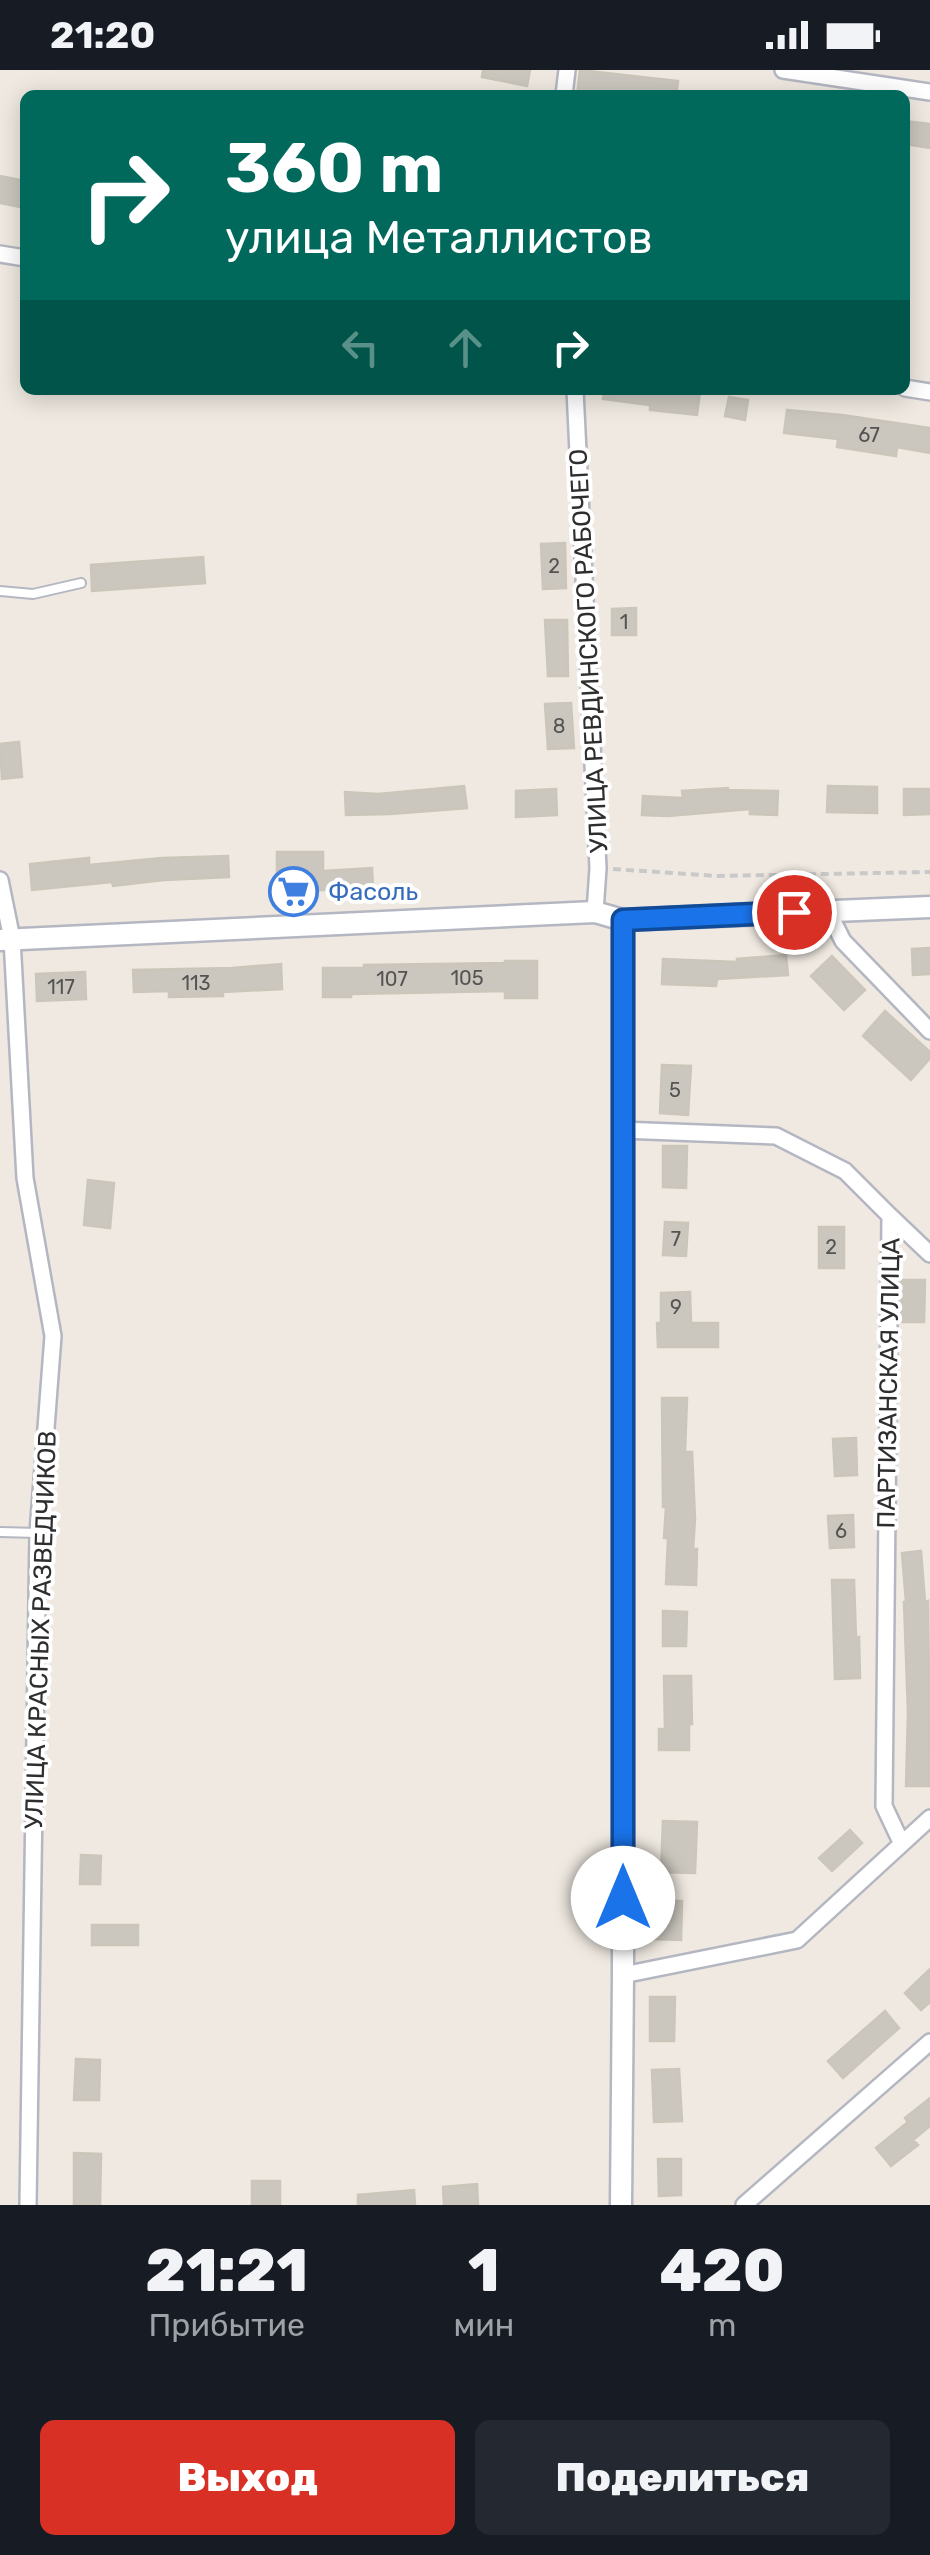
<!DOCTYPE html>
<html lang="ru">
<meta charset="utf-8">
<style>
:root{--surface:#171b24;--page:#242831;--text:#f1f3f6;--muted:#9ea1a6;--accent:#d93025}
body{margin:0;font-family:Rubik,sans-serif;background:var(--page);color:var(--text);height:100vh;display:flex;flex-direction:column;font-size:38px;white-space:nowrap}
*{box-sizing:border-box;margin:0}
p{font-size:32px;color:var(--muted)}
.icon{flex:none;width:55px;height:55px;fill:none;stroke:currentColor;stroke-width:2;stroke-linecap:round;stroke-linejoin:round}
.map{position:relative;height:2135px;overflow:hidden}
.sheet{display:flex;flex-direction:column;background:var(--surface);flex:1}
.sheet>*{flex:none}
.guide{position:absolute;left:20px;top:20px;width:890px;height:305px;border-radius:15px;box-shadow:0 5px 25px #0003;background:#00695c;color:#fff;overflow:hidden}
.pin{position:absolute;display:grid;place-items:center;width:85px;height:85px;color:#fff;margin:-42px;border:5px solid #fff;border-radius:50%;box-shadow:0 2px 10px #0007}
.me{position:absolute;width:110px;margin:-55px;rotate:0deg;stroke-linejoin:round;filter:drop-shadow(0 0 8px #0008)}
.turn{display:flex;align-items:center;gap:35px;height:210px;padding:0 40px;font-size:45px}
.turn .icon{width:130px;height:130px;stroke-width:2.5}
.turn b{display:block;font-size:70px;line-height:85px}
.lanes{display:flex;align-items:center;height:95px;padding:0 40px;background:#0003;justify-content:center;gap:50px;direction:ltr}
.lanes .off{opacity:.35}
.eta{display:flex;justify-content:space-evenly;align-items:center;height:170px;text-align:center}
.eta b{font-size:60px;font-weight:800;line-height:70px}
.cta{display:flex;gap:20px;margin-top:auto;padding:20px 40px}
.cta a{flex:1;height:115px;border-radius:15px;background:var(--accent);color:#fff;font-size:40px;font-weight:800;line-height:115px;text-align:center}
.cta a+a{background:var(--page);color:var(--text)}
.status{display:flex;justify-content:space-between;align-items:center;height:70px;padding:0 50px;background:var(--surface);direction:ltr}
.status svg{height:28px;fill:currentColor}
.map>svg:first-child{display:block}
.building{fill:#cbc7bf;stroke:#cbc5ba;stroke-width:2.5}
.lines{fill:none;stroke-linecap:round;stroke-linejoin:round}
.service-casing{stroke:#b4b7c1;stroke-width:12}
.minor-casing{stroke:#b4b7c1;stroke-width:20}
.tertiary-casing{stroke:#b4b7c1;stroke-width:25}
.path{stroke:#c9c9c9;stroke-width:4;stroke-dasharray:8 5;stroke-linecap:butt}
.service{stroke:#fff;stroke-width:8}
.minor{stroke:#fff;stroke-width:15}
.tertiary{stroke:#fff;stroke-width:20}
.route-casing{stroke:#114b97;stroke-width:25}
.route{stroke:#1a73e8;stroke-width:18}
.labels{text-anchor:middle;stroke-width:8;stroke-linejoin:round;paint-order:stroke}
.number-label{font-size:20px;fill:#555452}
.street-label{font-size:25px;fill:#2e2e2e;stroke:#fff}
.shop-label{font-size:25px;fill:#366cbe;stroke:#fff;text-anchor:start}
</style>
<div class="status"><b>21:20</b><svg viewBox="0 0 49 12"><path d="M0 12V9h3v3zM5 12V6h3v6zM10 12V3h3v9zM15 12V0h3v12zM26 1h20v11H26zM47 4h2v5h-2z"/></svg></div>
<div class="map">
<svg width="930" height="2135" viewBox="0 0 930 2135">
<rect width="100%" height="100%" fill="#efe9e1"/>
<path class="building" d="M483,0H530L527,16L482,7Z
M580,0L678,11L676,25H577Z
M905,51L930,54V78L905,74Z
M0,106L25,111V138L0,133Z
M604,320L700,321L697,345L650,340V335L603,329Z
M729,327L748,330L745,350L725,346Z
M787,340L842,345L930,358V383L897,377L896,386L837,377L838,369L784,363Z
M565,473L566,518L543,519L541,474Z
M203,487L205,513L92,521L91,495Z
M636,538V565H612V539Z
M545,550H567L568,606H548Z
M571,633L574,678L548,679L545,634Z
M19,672L22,707L2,709L0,674Z
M464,716L467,738L390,744L346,745L345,722L378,724Z
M828,716L877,717V743L827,742Z
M728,718V720L778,721L777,745L750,744V739L668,746L642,745L643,726L683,728L682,721Z
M556,719L557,745L516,747V721Z
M904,719H930V744L904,745Z
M277,782H323V801L372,798L373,820H277Z
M228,786L229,807L164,810L113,816L112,812L32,820L30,794L89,788V795L162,788Z
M930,878V904L913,905L912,879Z
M786,885L788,905L717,909L716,916L662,914L663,889L737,892V889Z
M832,886L865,920L844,940L811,906Z
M505,891H537V928H505V921L351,924V927H323V898H364V895L505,893Z
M281,894L282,919L223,922V926L169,927V921L134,922L133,900L232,898Z
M85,902L86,929L37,931L36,904Z
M885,941L930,982V988L911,1010L863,966Z
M662,995L691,996L688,1045L660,1043Z
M663,1076H687L686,1118L663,1117Z
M88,1110L114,1113L110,1158L84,1155Z
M665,1152L688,1153L686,1186L663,1185Z
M819,1157H844V1198H819Z
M901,1210H925L924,1252H900Z
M690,1222L691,1253H718V1277H658L657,1253H661V1223Z
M662,1328H687L685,1382H692L695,1449L693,1479H697L696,1515L666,1514L668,1468H664L666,1437H663Z
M856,1368L857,1405L835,1406L833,1369Z
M853,1445L854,1477L830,1478L828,1446Z
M921,1481L925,1532L928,1531L930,1716H906L908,1643L904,1532H906L902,1483Z
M832,1510H854L856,1568L859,1567L860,1608L835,1609Z
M663,1541L687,1542L686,1576H663Z
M664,1606H691L692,1654H689V1680H659V1659H665Z
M663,1751L697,1752L695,1803L661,1802Z
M850,1760L862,1773L832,1801L819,1788Z
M81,1785L101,1786L100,1814H80Z
M653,1831H682L681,1870L652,1869Z
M92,1855H138V1875H92Z
M930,1899V1932L921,1940L905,1923Z
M650,1927H675L674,1971H650Z
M885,1941L899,1958L843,2008L828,1991Z
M76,1989L100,1990L99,2030H74Z
M679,1999L682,2051L654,2052L652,2000Z
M930,2028V2056L913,2070L918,2075L891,2096L876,2078L908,2052L905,2048Z
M74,2083L101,2084L100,2134H74Z
M658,2089H681V2125L659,2126Z
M252,2111H280V2135H252Z
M477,2114L478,2135H444L443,2117Z
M414,2120L415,2135H358V2125Z"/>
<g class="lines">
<defs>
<path id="service" d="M0,521L33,524L81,513
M0,1462L38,1463"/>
<path id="minor" d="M783,0L930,22
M564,25L567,0
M0,184L25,188
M905,318L930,322
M575,320L598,798L595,842
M0,810L12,869L25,1108L53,1266L38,1463L28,2135
M828,841L843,871L930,961
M621,1060L776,1066L845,1101L890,1146L884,1736L901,1772
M890,1146L930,1184
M623,1905L797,1870L930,1748
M744,2135L930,1972"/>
<path id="tertiary" d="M0,870L595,842L623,850L930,837
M621,2135L623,1905V850"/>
</defs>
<use href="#service" class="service-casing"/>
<use href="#minor" class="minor-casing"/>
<use href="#tertiary" class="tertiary-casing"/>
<path class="path" d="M613,799L717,806L930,802"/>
<use href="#service" class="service"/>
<use href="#minor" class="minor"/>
<use href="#tertiary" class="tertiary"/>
</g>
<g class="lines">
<defs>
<path id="route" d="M623,1828V850L794,842"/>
</defs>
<use href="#route" class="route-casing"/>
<use href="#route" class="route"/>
</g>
<defs>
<symbol id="supermarket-ring" viewBox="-11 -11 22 22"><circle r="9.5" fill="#fff" stroke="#3f7fe0" stroke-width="1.5"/><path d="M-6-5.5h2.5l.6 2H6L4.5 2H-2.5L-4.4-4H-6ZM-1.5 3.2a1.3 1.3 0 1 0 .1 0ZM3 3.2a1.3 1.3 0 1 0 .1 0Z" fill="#3f7fe0"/></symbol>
</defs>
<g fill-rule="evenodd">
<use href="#supermarket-ring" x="266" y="794" width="55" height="55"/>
</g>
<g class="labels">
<g class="number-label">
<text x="869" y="372">67</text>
<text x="554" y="503">2</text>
<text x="624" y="559">1</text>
<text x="559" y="663">8</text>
<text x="467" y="915">105</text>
<text x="392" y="916">107</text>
<text x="196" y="920">113</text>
<text x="61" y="924">117</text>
<text x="675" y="1027">5</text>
<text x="676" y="1176">7</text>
<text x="831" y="1184">2</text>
<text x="676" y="1244">9</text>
<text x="841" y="1468">6</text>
</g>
<g class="street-label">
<text transform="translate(588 581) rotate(-93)" y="9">УЛИЦА РЕВДИНСКОГО РАБОЧЕГО</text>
<text transform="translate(888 1313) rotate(-89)" y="9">ПАРТИЗАНСКАЯ УЛИЦА</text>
<text transform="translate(40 1560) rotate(-88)" y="9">УЛИЦА КРАСНЫХ РАЗВЕДЧИКОВ</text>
</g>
<g class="shop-label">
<text x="328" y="830">Фасоль</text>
</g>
</g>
</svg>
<div class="pin" style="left:794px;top:842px;background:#d93025"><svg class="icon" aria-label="arrive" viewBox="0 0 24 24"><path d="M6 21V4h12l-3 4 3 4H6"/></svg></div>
<svg class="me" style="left:623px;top:1828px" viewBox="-20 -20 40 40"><circle r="19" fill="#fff"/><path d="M0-13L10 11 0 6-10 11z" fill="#1a73e8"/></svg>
<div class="guide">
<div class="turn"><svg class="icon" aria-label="right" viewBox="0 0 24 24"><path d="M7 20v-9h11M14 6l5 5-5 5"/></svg><div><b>360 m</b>улица Металлистов</div></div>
<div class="lanes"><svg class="icon off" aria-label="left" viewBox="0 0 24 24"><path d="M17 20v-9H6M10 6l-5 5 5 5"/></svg><svg class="icon off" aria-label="ahead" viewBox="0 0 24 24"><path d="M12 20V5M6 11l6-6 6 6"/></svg><svg class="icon" aria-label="right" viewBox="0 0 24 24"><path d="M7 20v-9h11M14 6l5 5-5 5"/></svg></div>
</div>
</div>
<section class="sheet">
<div class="eta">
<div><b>21:21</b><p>Прибытие</p></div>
<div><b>1</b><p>мин</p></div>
<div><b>420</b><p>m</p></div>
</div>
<div class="cta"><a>Выход</a><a>Поделиться</a></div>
</section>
